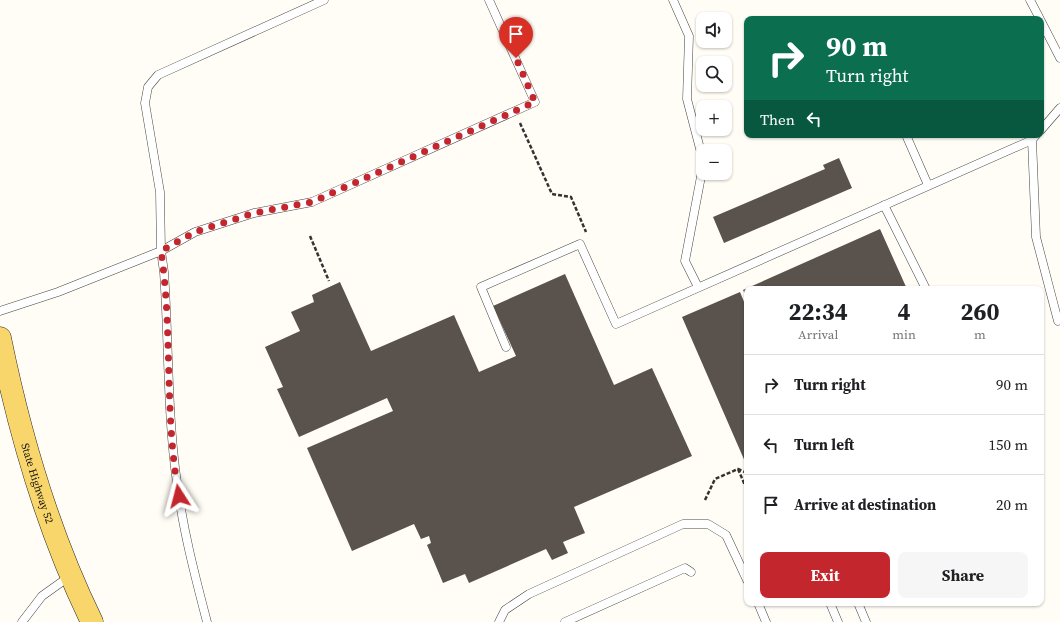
<!DOCTYPE html>
<meta charset="utf-8">
<style>
:root{--surface:#fff;--page:#f6f6f6;--text:#202124;--muted:#757577;--line:#e0e0e0;--accent:#c4262e}
body{margin:0;font-family:"Source Serif 4",serif;background:var(--page);color:var(--text);height:100vh;display:flex;flex-direction:column;font-size:15px;white-space:nowrap}
*{box-sizing:border-box;margin:0}
p{font-size:13px;color:var(--muted)}
.icon{flex:none;width:22px;height:22px;fill:none;stroke:currentColor;stroke-width:2;stroke-linecap:round;stroke-linejoin:round}
.map{position:relative;flex:1;overflow:hidden}
.drawer{position:absolute;left:744px;top:286px;width:300px;height:320px;display:flex;flex-direction:column;background:var(--surface);border-radius:8px;box-shadow:0 1px 3px #0004}
.drawer>*{flex:none}
.top-card{position:absolute;left:744px;top:16px;width:300px;height:122px;border-radius:8px;box-shadow:0 1px 3px #0004;background:#0b6e4f;color:#fff;overflow:hidden}
.fabs{position:absolute;left:696px;top:12px;display:grid;gap:8px}
.fabs a{display:grid;place-items:center;width:36px;height:36px;border-radius:8px;background:var(--surface);box-shadow:0 1px 3px #0004;font-size:20px}
.pin{position:absolute;display:grid;place-items:center;width:34px;height:34px;color:#fff;margin:-41px -17px;border-radius:50% 50% 50% 0;rotate:-45deg;box-shadow:0 0 4px #0007}
.pin .icon{rotate:45deg}
.me{position:absolute;width:44px;margin:-22px;rotate:351deg;stroke-linejoin:round;filter:drop-shadow(0 0 3px #0008)}
.turn{display:flex;align-items:center;gap:14px;height:84px;padding:0 16px;font-size:18px}
.turn .icon{width:52px;height:52px;stroke-width:2.5}
.turn b{display:block;font-size:28px;line-height:34px}
.then{display:flex;align-items:center;height:38px;padding:0 16px;background:#0003;gap:8px;font-size:15px}
.eta{display:flex;justify-content:space-evenly;align-items:center;height:68px;text-align:center}
.eta b{font-size:24px;font-weight:700;line-height:28px}
.action{display:flex;gap:8px;margin-top:auto;padding:8px 16px}
.action a{flex:1;height:46px;border-radius:8px;background:var(--accent);color:#fff;font-size:16px;font-weight:700;line-height:46px;text-align:center}
.action a+a{background:var(--page);color:var(--text)}
ul{padding:0;list-style:none}
li{display:flex;align-items:center;gap:12px;height:60px;padding:0 16px;border-top:1px solid var(--line)}
li div{flex:1}
li b{display:block;font-size:15px}
li em{font-style:normal}
.map>svg:first-child{display:block}
.building{fill:#5a524d}
.lines{fill:none;stroke-linecap:round;stroke-linejoin:round}
.lane-casing{stroke:#444;stroke-width:9}
.primary-casing{stroke:#222;stroke-width:23}
.path{stroke:#333;stroke-width:2.5;stroke-dasharray:4 2;stroke-linecap:butt}
.lane{stroke:#fff;stroke-width:8}
.primary{stroke:#f9d66b;stroke-width:22}
.route{stroke:#c4262e;stroke-width:7;stroke-dasharray:0 12.6}
.labels{text-anchor:middle;stroke-width:4;stroke-linejoin:round;paint-order:stroke}
.street-label{font-size:11px;fill:#111;stroke:#fff}
</style>
<div class="map">
<svg width="1060" height="622" viewBox="0 0 1060 622">
<rect width="100%" height="100%" fill="#fffdf5"/>
<path class="building" d="M839,158L852,188L724,243L713,217L825,169L823,165Z
M880,229L907,289H747V298L743,290Z
M565,274L614,385L652,368L692,456L574,507L585,533L563,542L568,553L552,560L546,549L469,583L465,574L443,583L427,545L431,543L429,536L421,539L414,524L352,551L307,448L393,411L387,398L299,437L277,389L283,387L265,347L300,331L291,312L314,302L312,295L340,282L371,351L454,315L479,372L516,356L493,306Z
M740,292L747,309L746,464L682,317Z"/>
<g class="lines">
<defs>
<path id="lane" d="M673,0L689,36L687,99L703,160
M1030,0L1040,19
M1041,21L1060,58
M1041,130L1060,108
M906,135L928,185
M1036,135L1032,140L1036,237L1058,321L1060,320
M884,205L926,289
M698,287L685,261L703,166
M0,311L58,292L161,251L195,232L254,213L312,202L535,102L489,0
M506,347L481,287L580,244L616,324L1032,140
M758,603L766,622
M830,603L838,622
M858,603L866,622
M22,622L42,596L70,576
M207,622C195,576 183,530 177,483C167,413 169,342 164,272L161,251L160,192L145,103L148,87L158,75L324,0
M499,622L505,610L529,594L683,524H708L726,535L747,580
M565,622L685,568L691,572"/>
<g id="primary">
<path id="s1" d="M0,338C20,436 48,532 92,622"/>
</g>
</defs>
<use href="#lane" class="lane-casing"/>
<use href="#primary" class="primary-casing"/>
<path class="path" d="M520,123L552,194L571,197L586,232
M310,236L329,281
M738,469L747,490
M705,500L715,479L738,469L747,473"/>
<use href="#lane" class="lane"/>
<use href="#primary" class="primary"/>
</g>
<g class="lines">
<path class="route" d="M179,496C164,416 173,332 161,251L195,232L254,213L312,202L535,102L516,58"/>
</g>
<g class="labels">
<g class="street-label">
<text dy="4" stroke="none"><textPath href="#s1" startOffset="150">State Highway 52</textPath></text>
</g>
</g>
</svg>
<div class="fabs">
<a><svg class="icon" aria-label="sound" viewBox="0 0 24 24"><path d="M4 9h4l5-4v14l-5-4H4zM17 9q2 3 0 6"/></svg></a>
<a><svg class="icon" aria-label="search" viewBox="0 0 24 24"><circle cx="10" cy="10" r="6"/><path d="M15 15l6 6"/></svg></a>
<a>+</a>
<a>−</a>
</div>
<div class="pin" style="left:516px;top:58px;background:#d93025"><svg class="icon" aria-label="arrive" viewBox="0 0 24 24"><path d="M6 21V4h12l-3 4 3 4H6"/></svg></div>
<svg class="me" style="left:179px;top:496px" viewBox="-20 -20 40 40"><path d="M0-17L14 15 0 8-14 15z" fill="#c4262e" stroke="#fff" stroke-width="4"/></svg>
<div class="top-card">
<div class="turn"><svg class="icon" aria-label="right" viewBox="0 0 24 24"><path d="M7 20v-9h11M14 6l5 5-5 5"/></svg><div><b>90 m</b>Turn right</div></div>
<div class="then">Then<svg class="icon" aria-label="left" viewBox="0 0 24 24"><path d="M17 20v-9H6M10 6l-5 5 5 5"/></svg></div>
</div>
<section class="drawer">
<div class="eta">
<div><b>22:34</b><p>Arrival</p></div>
<div><b>4</b><p>min</p></div>
<div><b>260</b><p>m</p></div>
</div>
<ul>
<li><svg class="icon" aria-label="right" viewBox="0 0 24 24"><path d="M7 20v-9h11M14 6l5 5-5 5"/></svg><div><b>Turn right</b></div><em>90 m</em></li>
<li><svg class="icon" aria-label="left" viewBox="0 0 24 24"><path d="M17 20v-9H6M10 6l-5 5 5 5"/></svg><div><b>Turn left</b></div><em>150 m</em></li>
<li><svg class="icon" aria-label="arrive" viewBox="0 0 24 24"><path d="M6 21V4h12l-3 4 3 4H6"/></svg><div><b>Arrive at destination</b></div><em>20 m</em></li>
</ul>
<div class="action"><a>Exit</a><a>Share</a></div>
</section>
</div>
